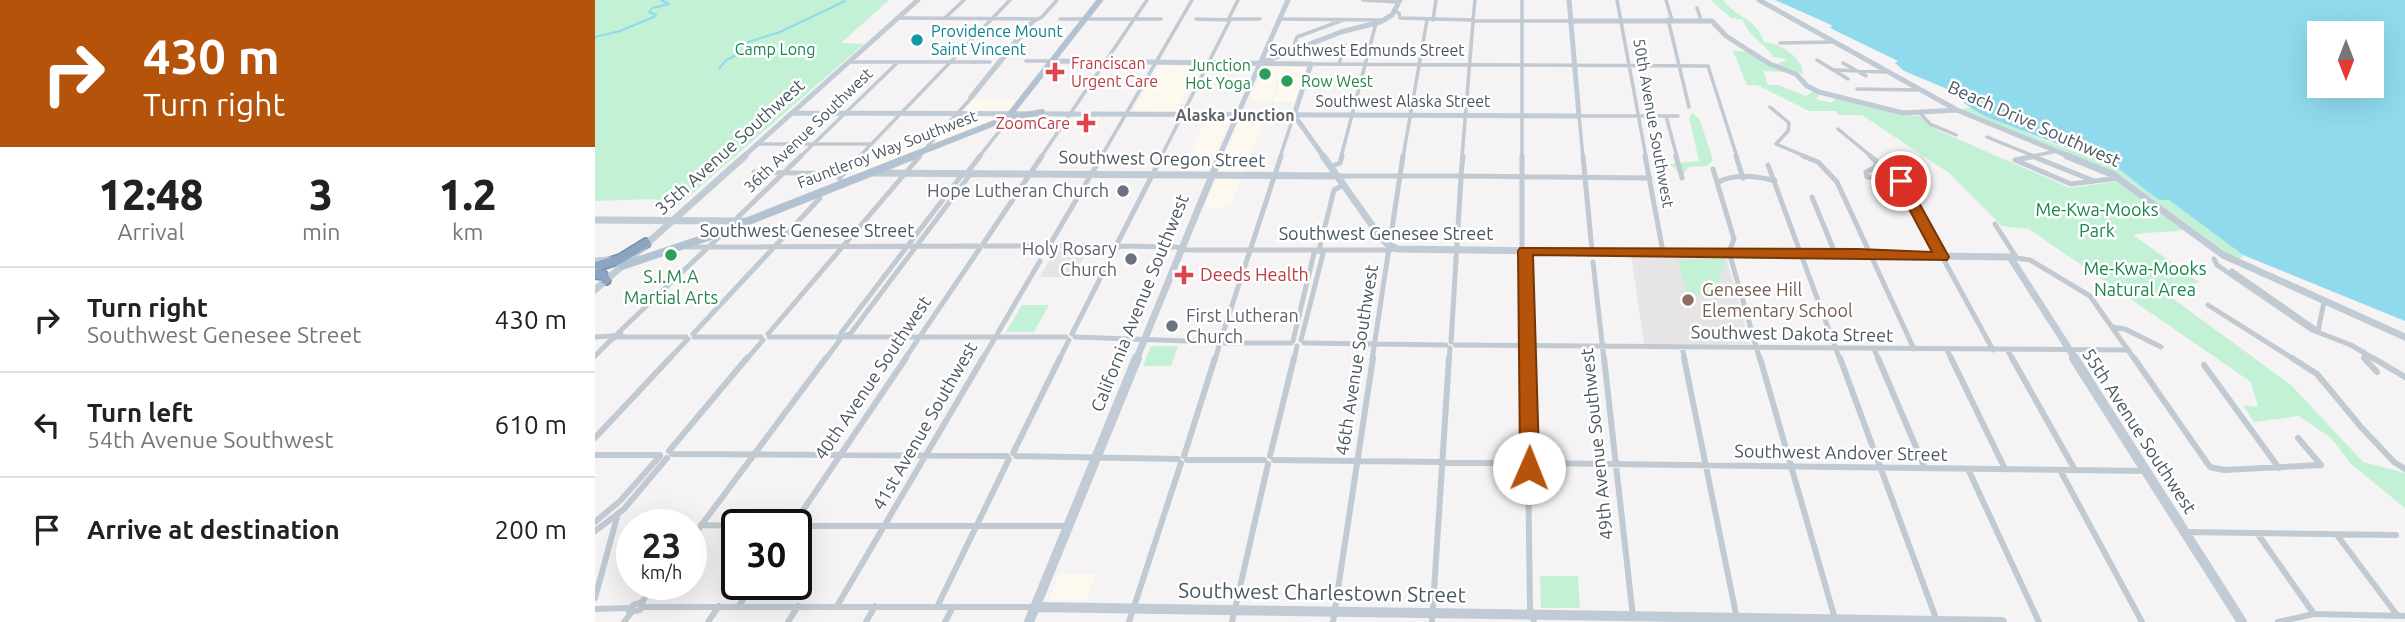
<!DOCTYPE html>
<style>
:root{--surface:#fff;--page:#f6f6f6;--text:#222;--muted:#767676;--line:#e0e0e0}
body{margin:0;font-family:Ubuntu,sans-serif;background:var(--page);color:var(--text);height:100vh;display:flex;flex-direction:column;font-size:26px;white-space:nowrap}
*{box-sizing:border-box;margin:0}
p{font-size:23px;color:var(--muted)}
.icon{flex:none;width:38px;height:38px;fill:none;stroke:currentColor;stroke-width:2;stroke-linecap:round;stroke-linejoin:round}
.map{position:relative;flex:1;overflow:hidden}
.sheet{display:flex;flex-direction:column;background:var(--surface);width:595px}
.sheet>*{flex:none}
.guide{background:#b45309;color:#fff;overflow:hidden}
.needle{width:46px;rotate:180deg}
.buttons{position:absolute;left:1712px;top:21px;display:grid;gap:14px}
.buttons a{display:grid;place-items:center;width:77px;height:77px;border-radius:0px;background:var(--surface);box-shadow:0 7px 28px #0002;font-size:35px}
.speed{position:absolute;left:21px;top:509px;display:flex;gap:14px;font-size:35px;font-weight:700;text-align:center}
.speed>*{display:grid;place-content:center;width:91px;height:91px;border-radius:50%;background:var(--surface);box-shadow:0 7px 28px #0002;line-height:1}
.speed small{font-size:18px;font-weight:400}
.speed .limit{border:4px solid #111;border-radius:10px;background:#fff;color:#111}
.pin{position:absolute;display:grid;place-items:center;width:60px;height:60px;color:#fff;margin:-30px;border:4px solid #fff;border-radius:50%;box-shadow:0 2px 7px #0007}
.me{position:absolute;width:77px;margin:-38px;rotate:1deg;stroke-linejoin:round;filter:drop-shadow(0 0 5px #0008)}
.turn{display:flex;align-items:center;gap:24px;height:147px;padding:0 28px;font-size:32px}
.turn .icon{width:91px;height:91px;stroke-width:2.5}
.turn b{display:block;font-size:49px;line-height:60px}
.eta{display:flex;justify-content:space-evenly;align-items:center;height:119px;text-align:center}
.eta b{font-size:42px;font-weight:800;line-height:49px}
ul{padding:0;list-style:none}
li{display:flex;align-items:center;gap:21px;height:105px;padding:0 28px;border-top:2px solid var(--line)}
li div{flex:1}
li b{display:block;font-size:26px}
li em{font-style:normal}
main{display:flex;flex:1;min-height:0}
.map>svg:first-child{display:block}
.commercial{fill:#fdf9ef}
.education{fill:#e6e4e5}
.green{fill:#c3f1d5}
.water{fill:#90daee;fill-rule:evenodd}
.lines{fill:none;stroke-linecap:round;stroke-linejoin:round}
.stream{stroke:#90daee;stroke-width:2}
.highway-casing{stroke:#7690ad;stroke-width:12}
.street-far2{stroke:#c1cad2;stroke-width:3.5}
.street-far1{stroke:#c1cad2;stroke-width:5}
.street{stroke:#c1cad2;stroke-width:6}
.secondary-far2{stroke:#c1cbd6;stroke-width:5}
.secondary-far1{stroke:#c1cbd6;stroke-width:7}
.secondary{stroke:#c1cbd6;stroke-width:10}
.primary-far1{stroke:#b3c2d1;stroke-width:6}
.primary{stroke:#b3c2d1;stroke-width:8}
.highway{stroke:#8ba5c1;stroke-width:9}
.route{fill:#b45309;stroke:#753606;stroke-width:2}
.culture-dot{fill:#0f9aa8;stroke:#fff;stroke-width:2.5}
.health-dot{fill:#e0444e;stroke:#fff;stroke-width:2.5}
.leisure-dot{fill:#2e9e5b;stroke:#fff;stroke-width:2.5}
.worship-dot{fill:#6b7280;stroke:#fff;stroke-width:2.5}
.education-dot{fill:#8d6e63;stroke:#fff;stroke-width:2.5}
.labels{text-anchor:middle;stroke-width:5;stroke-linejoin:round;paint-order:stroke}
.far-culture-label{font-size:16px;fill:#0d838f;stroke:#fff;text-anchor:start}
.far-park-label{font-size:16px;fill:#17864f;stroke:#fff}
.far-street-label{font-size:16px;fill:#4a5661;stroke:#fff}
.far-health-label{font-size:16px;fill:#be3a42;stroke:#fff;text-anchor:start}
.far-leisure-label{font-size:16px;fill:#27864d;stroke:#fff;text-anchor:end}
.far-neighbourhood-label{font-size:16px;font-weight:bold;fill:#5f6368;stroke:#fff}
.street-label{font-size:18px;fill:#4a5661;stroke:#fff}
.worship-label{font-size:18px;fill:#5b616d;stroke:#fff;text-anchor:end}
.park-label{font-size:18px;fill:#17864f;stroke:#fff}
.health-label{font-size:18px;fill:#be3a42;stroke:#fff;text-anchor:start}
.leisure-label{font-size:18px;fill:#27864d;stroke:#fff}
.education-label{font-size:18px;fill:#785e54;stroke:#fff;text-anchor:start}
.near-street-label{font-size:21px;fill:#4a5661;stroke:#fff}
</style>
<main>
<section class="sheet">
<div class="guide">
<div class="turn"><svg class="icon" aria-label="right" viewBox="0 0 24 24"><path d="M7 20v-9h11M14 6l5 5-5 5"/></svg><div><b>430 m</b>Turn right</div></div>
</div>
<div class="eta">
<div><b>12:48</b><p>Arrival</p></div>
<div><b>3</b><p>min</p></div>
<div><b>1.2</b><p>km</p></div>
</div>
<ul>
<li><svg class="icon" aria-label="right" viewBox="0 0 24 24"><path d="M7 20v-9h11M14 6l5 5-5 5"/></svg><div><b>Turn right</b><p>Southwest Genesee Street</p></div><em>430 m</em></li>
<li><svg class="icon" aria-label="left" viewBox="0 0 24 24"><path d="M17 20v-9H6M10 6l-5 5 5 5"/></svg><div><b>Turn left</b><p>54th Avenue Southwest</p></div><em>610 m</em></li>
<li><svg class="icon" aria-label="arrive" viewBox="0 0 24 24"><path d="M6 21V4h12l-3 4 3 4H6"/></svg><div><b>Arrive at destination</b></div><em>200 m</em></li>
</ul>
</section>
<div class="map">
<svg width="1810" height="622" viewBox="0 0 1810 622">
<rect width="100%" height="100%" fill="#f5f3f3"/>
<path class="commercial" d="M565,65L606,66L582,111H538Z
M670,66H712L710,73H686L676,100H655Z
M687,77H708L699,102H678Z
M376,100H422L414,110H392L388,115L408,116L342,142Z
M613,116L635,117L612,170H588Z
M646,117H670L635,207H610Z
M306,143L326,144L320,151L267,172H254L269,156L295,155Z
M464,574H501L491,601L454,600Z"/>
<path class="education" d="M460,250H493L480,272H474L471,277H445Z
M1036,255L1131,256L1155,344H1049Z"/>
<path class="green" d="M0,0H294L246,43L269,44L84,205L57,199L0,201Z
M1116,0H1128C1141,18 1162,18 1169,42C1184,43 1208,57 1208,74L1182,64L1193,59L1178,57C1169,42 1156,39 1148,20L1136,18Z
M1138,51H1152L1189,72L1168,71L1173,85H1183L1211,96L1219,91L1226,93L1220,99L1236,103L1242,98L1311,115L1324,116L1342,130L1475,188L1523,181L1588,230C1570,233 1555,231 1538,235L1604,282L1569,292L1697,386L1768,462L1810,473V508L1756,464L1736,438L1704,416L1659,422L1648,405L1663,407L1656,382L1434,229L1407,226L1354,173L1267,115H1243L1241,111H1214L1162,85H1152Z
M1376,108L1448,140L1520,166L1564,199L1574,200L1648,255L1644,260L1632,254L1527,176L1366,109Z
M1098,113L1105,120L1118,161L1111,166L1093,167L1088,175L1074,164L1104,161L1094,117Z
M1128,258L1131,270L1124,271L1126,289L1116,292V295H1093L1083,261Z
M427,305H454L439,332H411Z
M556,346H583L576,366H548Z
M945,576H983L985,608H946Z"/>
<path class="water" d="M1180,0H1810V321L1648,255L1574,200H1564L1520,166L1392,117L1376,108L1350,88L1309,71L1300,63L1303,61L1237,29L1235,27L1238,26L1232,23ZM1776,33V86H1724V33Z"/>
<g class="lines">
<path class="stream" d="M0,37L25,31L59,17L61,15L54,12L57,8L74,4L66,0
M124,69L130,61L152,49L153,42L185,32L250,1"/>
<defs>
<path id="highway" d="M0,267L25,259L51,243
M0,274L8,275L11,280"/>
</defs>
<use href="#highway" class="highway-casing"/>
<path class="street-far2" d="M768,0L802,2
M927,0V20
M1022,0L1051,157
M1071,0L1077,20
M1102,8L1106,20
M799,11L804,13L805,18L878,20
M303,18L442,19
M350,18L369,0
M634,18L643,0
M465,19H566
M601,19L635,20
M637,19H665
M685,19L790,20
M1073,19L1094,107
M838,20L841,0
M878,20L880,0
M880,21H925
M929,21H976
M927,22V157
M1185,43L1237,42
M697,51L702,37L748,20
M1222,60L1253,79
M431,61H456
M253,62H395
M1248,63L1271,76
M716,64L1113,66L1142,157
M744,64L750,45
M1239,70L1290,72
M1262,89L1324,90
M375,97L434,24L447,17L462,0
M1175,107L1194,123L1193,131L1181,144L1212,157
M1325,113L1335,124L1361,135
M1071,116L1082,157
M1243,129L1277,157
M1392,137L1441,157
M162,144H276
M205,157L303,62
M264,157L415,0
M323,157L379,95L439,21
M384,157L406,129L401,123
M446,157L552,0
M506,157L597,0
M566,157L635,20
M685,157L699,115
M746,157L781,23
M808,157L832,20
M867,157L878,22
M988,157L984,116H1083
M1433,157L1462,151"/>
<path class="street-far1" d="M927,156V251
M988,156L997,251
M1050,156L1068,252
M1081,156L1087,178
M1141,156L1148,178
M1208,156L1223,162L1242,182L1319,349
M1275,156L1281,161V167L1271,172L1272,177L1306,181L1398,350
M1437,156L1499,181
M1420,160L1476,184L1523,178
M1420,160L1441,156
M1173,165L1245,360
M735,167L745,163L747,156
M1118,169L1139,239L1134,252L1165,360
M159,172L247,174
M866,175L868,156
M741,176H863
M868,176L1055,178
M247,183L244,178L266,156
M1122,183C1139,173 1162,176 1180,181
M1217,197L1240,253
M142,218L206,156
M1400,224L1421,257
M388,244L447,156
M522,244L567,156
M390,246H516L520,249L525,246H517
M454,246L507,156
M525,246L581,247L592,250H796
M91,247L383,246
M930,251L933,360
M1415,257L1435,260L1495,296L1540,360
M1619,259L1622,265L1717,330L1756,345L1781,360
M0,260L15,259
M998,262L1009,360
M1637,271L1723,331
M1613,305L1700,360
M1518,327L1530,329L1566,347
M1723,331L1729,302
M23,333L124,237L123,231
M26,334L18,339L16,336Z
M98,334L225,198L222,193
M173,334L325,156
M477,334L520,249
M249,336L256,333L374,176L372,173
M0,337L16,336
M25,337H91
M99,337H166
M174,337H471
M480,337L620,342
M626,339L686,156
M706,340L728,254L724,250
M698,341L719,253L724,250L739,190L748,185
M856,342L866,178
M630,343H696
M709,343L851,345
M860,345L1534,350
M1087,347L1090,360
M1279,349L1284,360
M1352,350L1357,360
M1413,351L1418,360
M1769,352L1771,360
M0,356L17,339
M73,360L93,339
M151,360L168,340
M230,360L247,337L246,333L366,176L372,173L385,156
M309,360L385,248
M387,360L445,261
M464,360L474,340
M620,360L624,346
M699,360L702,346
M777,360L808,156
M854,360L855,348"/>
<path class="street" d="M933,358L935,460
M1009,358L1038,617
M1089,358L1142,619
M1165,358L1240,619
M1245,358L1342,621
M1283,358L1330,468
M1356,358L1410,469
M1417,358L1480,470
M1539,358L1615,467L1629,470L1726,465L1703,438
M1697,358L1722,374L1766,427L1799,462L1810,469
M1769,358L1782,372
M1778,358L1810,377
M1609,365L1684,468
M0,438L75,358
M74,451L152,358
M418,453L465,358
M77,454L412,456
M0,455H65
M421,456L583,459
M589,456L620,358
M675,456L699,358
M592,460H669
M679,460L930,463
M939,463L1551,471
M933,466L935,608L939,622
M1373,469L1444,622
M1465,470L1547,622
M0,522L25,501L65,456
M106,525L142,526
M198,525L311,358
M201,526H472
M0,531L29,509L72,458
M1591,532L1801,535
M1662,533L1719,614
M1742,535L1802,615
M96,539L231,358
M0,598L22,517
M44,603L48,605L45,610L34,612L38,605Z
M46,603L61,584
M144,606L158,584
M242,606L388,358
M47,607H439
M342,607L414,459
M0,609L35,608
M29,622L36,613
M113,622L124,606
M193,622L203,606
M271,622L280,606
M350,622L358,607
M534,622L586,463
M637,622L673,464
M738,622L778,358
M837,622L854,358
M1683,622L1719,614L1810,616"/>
<path class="secondary-far2" d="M1164,0L1362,110L1476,157
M976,21H1117L1131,36L1175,64L1201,74L1212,86L1224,92L1308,113L1362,110
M456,61L716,64L699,115
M671,61L746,32L785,22L797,15L805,0
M197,113L984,116L974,0
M699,115L729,157
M148,157L323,0
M624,157L693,0"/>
<path class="secondary-far1" d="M728,156L784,235L792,244L802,249L1415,257L1481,360
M1472,156L1519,175L1628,255L1810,337
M275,173L741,176
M0,220L150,221
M0,290L150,156
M541,360L625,156"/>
<path class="secondary" d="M1479,358L1647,622
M440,607L1407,622
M434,622L542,358"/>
<path class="primary-far1" d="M414,118L447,112
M313,157L412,118L505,0"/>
<path class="primary" d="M27,266L113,237L318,156"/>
<use href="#highway" class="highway"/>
</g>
<path class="route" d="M1306,177L1312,181L1354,257L1352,260L938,255L944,456L948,462C943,472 938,477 927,473L924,468L928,462L925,458L923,251L925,248L1263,249L1337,252L1299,181Z"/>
<circle class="culture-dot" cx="322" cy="40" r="7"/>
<g class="health-dot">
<path d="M456.5 61.5h7v7h7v7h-7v7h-7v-7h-7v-7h7z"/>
<path d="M487.5 112.5h7v7h7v7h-7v7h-7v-7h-7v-7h7z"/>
<path d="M585.5 264.5h7v7h7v7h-7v7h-7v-7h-7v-7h7z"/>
</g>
<g class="leisure-dot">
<circle cx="670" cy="74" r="7"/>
<circle cx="692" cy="81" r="7"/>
<circle cx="76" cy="255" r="7"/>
</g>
<g class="worship-dot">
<circle cx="528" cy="191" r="7"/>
<circle cx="536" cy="259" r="7"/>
<circle cx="577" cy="326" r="7"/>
</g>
<circle class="education-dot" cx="1093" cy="300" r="7"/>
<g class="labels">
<g class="far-culture-label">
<text x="336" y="37">Providence Mount<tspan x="336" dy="18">Saint Vincent</tspan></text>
</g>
<g class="far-park-label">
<text x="180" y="55">Camp Long</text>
</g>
<g class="far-street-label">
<text x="772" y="56">Southwest Edmunds Street</text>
<text x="808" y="107">Southwest Alaska Street</text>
<text transform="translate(1059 123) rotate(80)" y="6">50th Avenue Southwest</text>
<text transform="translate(213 130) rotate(-44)" y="6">36th Avenue Southwest</text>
<text transform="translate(292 149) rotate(-21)" y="6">Fauntleroy Way Southwest</text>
</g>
<g class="far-health-label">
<text x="476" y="69">Franciscan<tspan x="476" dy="18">Urgent Care</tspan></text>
<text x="475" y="129" text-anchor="end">ZoomCare</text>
</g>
<g class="far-leisure-label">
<text x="656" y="71">Junction<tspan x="656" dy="18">Hot Yoga</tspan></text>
<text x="706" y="87" text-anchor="start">Row West</text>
</g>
<g class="far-neighbourhood-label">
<text x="640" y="121">Alaska Junction</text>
</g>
<g class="street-label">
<text transform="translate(1439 124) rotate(24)" y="6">Beach Drive Southwest</text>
<text transform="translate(135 147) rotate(-42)" y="6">35th Avenue Southwest</text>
<text transform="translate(567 159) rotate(1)" y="6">Southwest Oregon Street</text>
<text x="212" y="237">Southwest Genesee Street</text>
<text x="791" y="240">Southwest Genesee Street</text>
<text transform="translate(545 303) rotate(-68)" y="6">California Avenue Southwest</text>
<text transform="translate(1197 334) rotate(1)" y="6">Southwest Dakota Street</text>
<text transform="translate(762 360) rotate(-81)" y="6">46th Avenue Southwest</text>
<text transform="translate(278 378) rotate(-56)" y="6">40th Avenue Southwest</text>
<text transform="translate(330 426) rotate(-60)" y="6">41st Avenue Southwest</text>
<text transform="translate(1544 431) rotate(57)" y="6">55th Avenue Southwest</text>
<text transform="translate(1002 444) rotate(-96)" y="6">49th Avenue Southwest</text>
<text transform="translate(1246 453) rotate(1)" y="6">Southwest Andover Street</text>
</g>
<g class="worship-label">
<text x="514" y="197">Hope Lutheran Church</text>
<text x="522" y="255">Holy Rosary<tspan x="522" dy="21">Church</tspan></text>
<text x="591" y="322" text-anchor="start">First Lutheran<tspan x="591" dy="21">Church</tspan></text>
</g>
<g class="park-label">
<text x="1502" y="216">Me-Kwa-Mooks<tspan x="1502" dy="21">Park</tspan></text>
<text x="1550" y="275">Me-Kwa-Mooks<tspan x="1550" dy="21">Natural Area</tspan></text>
</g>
<g class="health-label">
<text x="605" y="281">Deeds Health</text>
</g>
<g class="leisure-label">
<text x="76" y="283">S.I.M.A<tspan x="76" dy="21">Martial Arts</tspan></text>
</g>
<g class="education-label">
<text x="1107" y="296">Genesee Hill<tspan x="1107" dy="21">Elementary School</tspan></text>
</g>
<g class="near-street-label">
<text transform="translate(727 593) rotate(1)" y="7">Southwest Charlestown Street</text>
</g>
</g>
</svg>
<div class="buttons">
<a><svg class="needle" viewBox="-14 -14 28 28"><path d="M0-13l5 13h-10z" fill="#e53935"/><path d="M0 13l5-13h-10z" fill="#767676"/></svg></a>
</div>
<div class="speed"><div>23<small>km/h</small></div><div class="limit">30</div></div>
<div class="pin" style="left:1306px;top:181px;background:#d93025"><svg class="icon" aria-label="arrive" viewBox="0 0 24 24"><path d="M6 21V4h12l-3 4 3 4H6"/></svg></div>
<svg class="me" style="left:934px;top:468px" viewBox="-20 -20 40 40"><circle r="19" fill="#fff"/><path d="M0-13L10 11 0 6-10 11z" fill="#b45309"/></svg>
</div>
</main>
